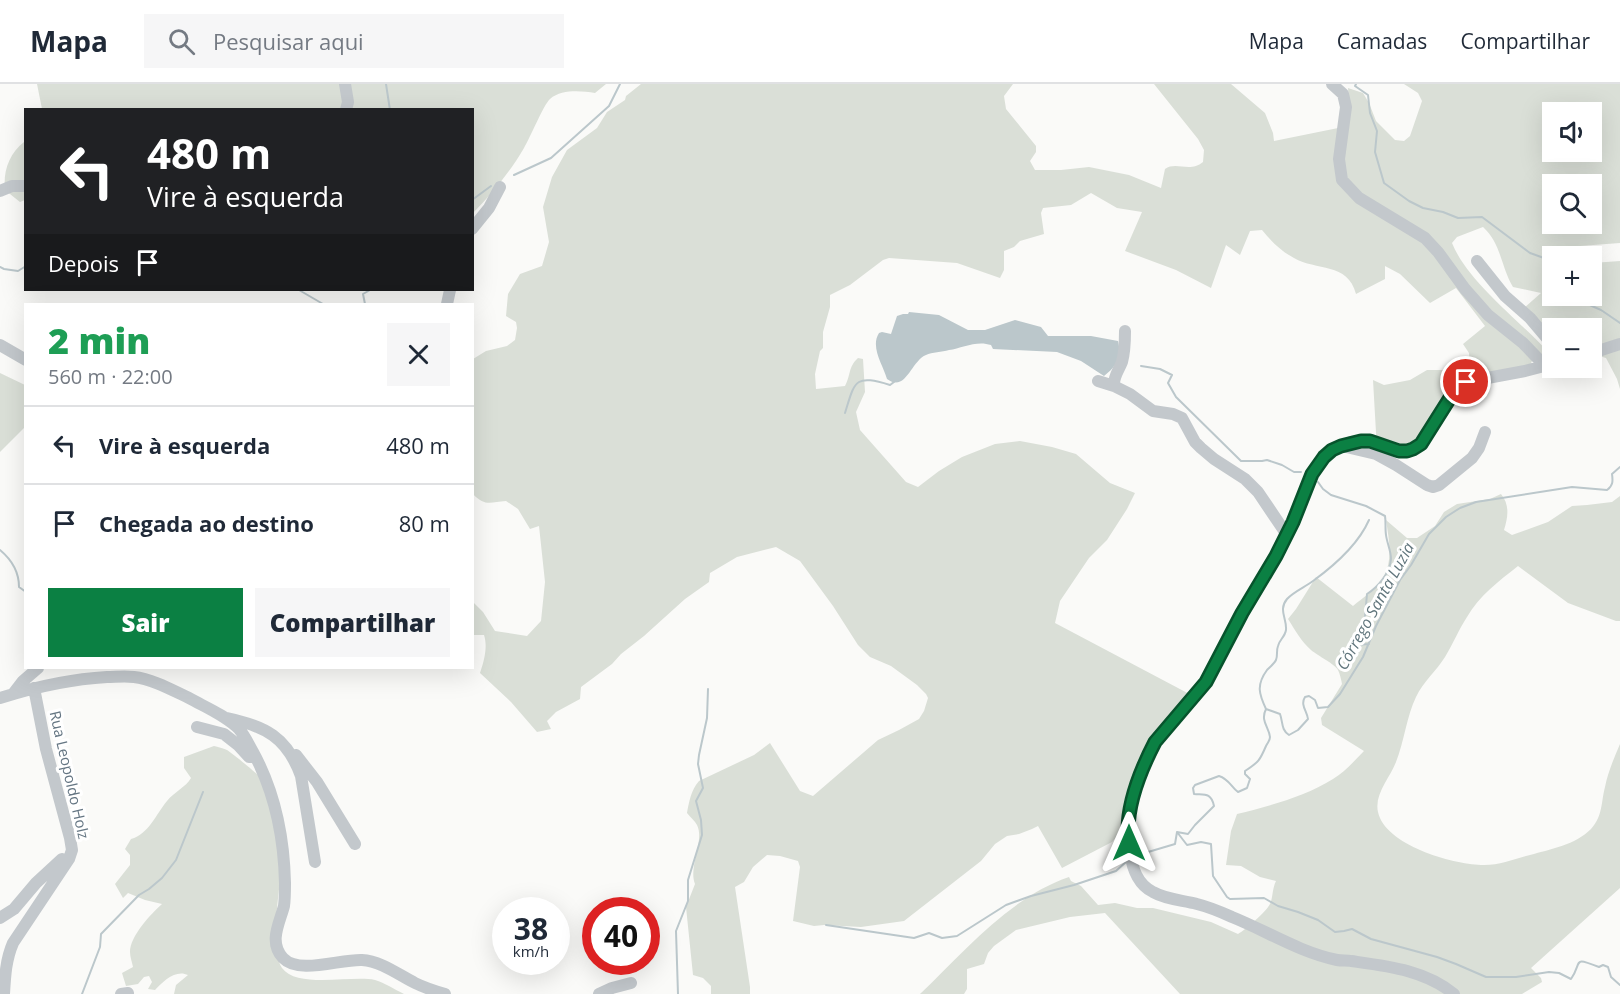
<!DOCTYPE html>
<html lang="pt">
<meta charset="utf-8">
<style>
:root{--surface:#fff;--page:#f6f6f7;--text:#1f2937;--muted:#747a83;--line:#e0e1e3;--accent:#0b8043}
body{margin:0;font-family:"Open Sans",sans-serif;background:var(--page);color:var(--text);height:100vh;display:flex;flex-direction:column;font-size:22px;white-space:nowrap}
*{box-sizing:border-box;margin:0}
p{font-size:20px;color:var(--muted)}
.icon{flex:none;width:33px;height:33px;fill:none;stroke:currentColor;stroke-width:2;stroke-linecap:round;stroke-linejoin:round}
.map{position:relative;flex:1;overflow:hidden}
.drawer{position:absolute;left:24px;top:219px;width:450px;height:366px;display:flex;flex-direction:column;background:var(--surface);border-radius:0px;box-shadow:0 6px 24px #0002}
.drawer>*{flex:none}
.guide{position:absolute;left:24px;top:24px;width:450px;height:183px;border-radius:0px;box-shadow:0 6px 24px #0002;background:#202124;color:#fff;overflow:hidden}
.tools{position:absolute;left:1542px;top:18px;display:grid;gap:12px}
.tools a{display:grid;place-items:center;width:60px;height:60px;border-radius:0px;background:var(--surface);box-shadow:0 6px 24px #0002;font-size:30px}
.speed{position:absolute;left:492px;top:813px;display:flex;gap:12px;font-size:30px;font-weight:700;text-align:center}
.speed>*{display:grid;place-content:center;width:78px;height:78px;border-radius:50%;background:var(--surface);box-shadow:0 6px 24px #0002;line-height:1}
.speed small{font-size:15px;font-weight:400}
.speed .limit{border:9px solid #d22;background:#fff;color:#111}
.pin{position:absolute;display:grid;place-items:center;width:51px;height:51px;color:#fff;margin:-26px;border:3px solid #fff;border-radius:50%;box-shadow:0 2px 6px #0007}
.me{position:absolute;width:66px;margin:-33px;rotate:0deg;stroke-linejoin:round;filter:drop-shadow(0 0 4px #0008)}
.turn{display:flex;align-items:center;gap:21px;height:126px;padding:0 24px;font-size:27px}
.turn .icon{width:78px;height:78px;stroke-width:2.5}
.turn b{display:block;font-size:42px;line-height:51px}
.then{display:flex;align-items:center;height:57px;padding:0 24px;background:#0003;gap:12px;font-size:22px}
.round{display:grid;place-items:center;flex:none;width:63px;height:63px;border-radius:0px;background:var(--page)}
.head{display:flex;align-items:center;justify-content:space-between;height:102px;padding:0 24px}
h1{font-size:36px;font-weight:800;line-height:45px;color:#1e9e55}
.button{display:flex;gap:12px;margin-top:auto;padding:12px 24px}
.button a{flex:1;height:69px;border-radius:0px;background:var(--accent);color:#fff;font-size:24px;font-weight:800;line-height:69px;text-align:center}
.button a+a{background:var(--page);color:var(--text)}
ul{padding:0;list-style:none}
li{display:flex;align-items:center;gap:18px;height:78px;padding:0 24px;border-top:2px solid var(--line)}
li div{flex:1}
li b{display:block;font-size:22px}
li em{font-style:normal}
header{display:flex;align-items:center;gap:36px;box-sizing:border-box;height:84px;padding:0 30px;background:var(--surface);border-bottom:2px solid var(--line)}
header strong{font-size:28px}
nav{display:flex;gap:33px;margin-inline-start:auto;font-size:21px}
.search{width:420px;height:54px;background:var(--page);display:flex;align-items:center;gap:15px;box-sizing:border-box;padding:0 21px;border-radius:0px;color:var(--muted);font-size:22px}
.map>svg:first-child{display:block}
.green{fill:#dadfd7;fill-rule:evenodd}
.water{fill:#bbc7cb}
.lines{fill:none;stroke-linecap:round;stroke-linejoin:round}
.stream{stroke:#bbc7cb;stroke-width:2}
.minor{stroke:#c3c8cc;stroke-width:12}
.route-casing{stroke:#07532c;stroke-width:15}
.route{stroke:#0b8043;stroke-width:10}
.labels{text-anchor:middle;stroke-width:6;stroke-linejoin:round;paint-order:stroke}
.street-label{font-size:15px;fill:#657683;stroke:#fff}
.water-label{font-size:16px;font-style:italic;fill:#60757c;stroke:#fff}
</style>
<header>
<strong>Mapa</strong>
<div class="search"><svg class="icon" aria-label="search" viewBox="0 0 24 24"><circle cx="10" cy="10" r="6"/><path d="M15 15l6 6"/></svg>Pesquisar aqui</div>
<nav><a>Mapa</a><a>Camadas</a><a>Compartilhar</a></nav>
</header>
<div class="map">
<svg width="1620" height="910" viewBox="0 0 1620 910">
<rect width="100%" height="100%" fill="#fafaf8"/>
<path class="green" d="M37,0H606L595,9C581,7 562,5 550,15C544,20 530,54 524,64C510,88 492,110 473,129L472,26L42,25Z
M641,0H1013L1004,12L1006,25L1036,62V68L1030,77L1035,86H1061L1089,83L1129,91L1161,104L1165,85C1176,77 1190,89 1203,78L1204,66L1198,55L1154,0H1231L1265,29L1273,49L1274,57L1348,42L1350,37L1348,4L1363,9L1369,19L1376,37L1395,56L1404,57L1410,52L1422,17L1418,9L1404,0H1620V159L1580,162L1579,163L1581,172H1552V212H1592V179L1620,177V305L1617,295L1606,274L1592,270V244H1552V258L1524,224L1541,209L1513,203C1501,183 1501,159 1483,143L1457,153L1452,159C1468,199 1523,239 1552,272V284H1563L1565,286L1560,289L1551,285L1534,273L1526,289L1475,301C1461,308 1455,321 1445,332C1433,346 1421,359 1409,372C1394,375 1391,372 1377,366L1373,296L1384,301L1410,296L1427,286H1462L1470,287L1469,269L1463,260L1485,242L1456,204L1430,219L1400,190L1385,182V195L1356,210C1348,178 1316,187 1294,174C1281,167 1271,157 1262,146L1250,147L1240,171L1226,161L1211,204L1176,186L1125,167L1142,128L1117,124L1091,109L1071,121L1043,124L1041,129L1044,150L1020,157L1014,163L1004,167V186L1000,194L957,179L889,174L883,176L850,201L830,211V223L823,248V264L820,267L815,290L816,305L845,302C851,291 848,283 858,274L863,275L865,308L856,328L860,346L906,398L918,403L939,387L962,373L995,360L1020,357L1052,363L1076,370L1110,399L1135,409L1127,425L1107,456L1089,474L1060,517L1055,539L1195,613L1154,666L1121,748L1112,758L1062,784L1038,742L1032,745L1019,750L1007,752L995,760L981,777L904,837L861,843L824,841L814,842L793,837L800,783L798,777L780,772L767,771L753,783L744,798L735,803L750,903V910H711V902L703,894L693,891L686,823L695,800C688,783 705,757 697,741C695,737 690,733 687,729C689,718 691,706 699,697L754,671L770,659L800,707L813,712L878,656L899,646L919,635L924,627L928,614L926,610L917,601L891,582L870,573L858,561L833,522L800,477L776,463L737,473L710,489L709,498L685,515L644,552L621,570L612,580L581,603L580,615L556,628L547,637L551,645L537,648L511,618L480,589C484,577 488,563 484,551H473L472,517L483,528L495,547L527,552L541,537L545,498L539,442L530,445L518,425L506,417C491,418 485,423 473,410V275L486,267L507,262L515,256L517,244L516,238L506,232L508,210L520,190L542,182L549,158L543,123L552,93L567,66L597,44L607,28L625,16L626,12ZM1552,28H1592V68H1552ZM1552,100H1592V140H1552Z
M24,58L25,59V116L20,118L5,106C3,87 9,70 24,58Z
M0,289L25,301L26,342L0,368Z
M1501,410C1510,421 1508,433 1504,446L1512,451L1548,438L1572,422L1587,421L1612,418L1620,412V537H1616L1568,519L1518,482C1499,497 1479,512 1467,533C1459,545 1453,560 1445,573C1437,586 1423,598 1416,613C1407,631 1404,658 1396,678C1390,694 1374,710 1378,728C1385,761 1452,780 1481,781C1498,782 1514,775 1530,771C1551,765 1575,761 1591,745C1603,732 1601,718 1605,703C1608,688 1614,674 1620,660V804L1531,884L1541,894L1542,898L1522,910H1180L1105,829L1070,833L1016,846L994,862L988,869L984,880L967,885V905L964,910H920C964,868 1010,813 1069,793L1071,797L1081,802L1098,821L1115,819L1137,824H1153L1211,838L1238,850C1245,846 1266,828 1270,820C1273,814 1272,805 1276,797L1260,793L1241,782L1226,781L1231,747L1237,730C1269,722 1304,713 1333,695C1345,688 1354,677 1364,667L1322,641L1321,634L1342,600C1341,595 1340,590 1338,586C1335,580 1318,572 1311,566C1301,557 1295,546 1288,535L1296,525L1316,493L1353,522C1362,514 1374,507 1381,497C1394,479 1389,456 1386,436L1407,454H1417L1435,442L1444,428L1457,420L1490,415Z
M214,662C218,663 223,664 227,666C232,669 259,691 262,695C268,706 281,767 281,780C281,805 268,863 282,884C297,905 352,891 375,896C385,899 394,905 404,910H174L176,901L188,891C176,885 163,897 155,906L148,905L152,898L149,892L144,893L138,900L126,902L122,889L133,883C132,878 130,873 130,868C130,852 151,830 162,820L145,816L128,809L123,814L115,800L130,781V771L125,765L131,755C149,750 156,730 167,717C174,708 186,703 191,694L184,684V673Z"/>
<path class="water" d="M909,228L939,231L968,246H985L1015,236L1041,243L1048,252H1091L1118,257C1122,273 1117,282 1104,292L1081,277L1057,268L993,265L991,261C977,256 962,264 949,266C942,268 932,268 926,271C911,277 906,309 887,295C883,281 870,263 879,249L882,248L891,250L897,232L903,230H908Z"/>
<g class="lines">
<path class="stream" d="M386,0L390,26
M1356,0L1355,2L1368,11L1370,29L1377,47L1375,68L1384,99L1409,117L1423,124L1443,128L1458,134L1482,133L1530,169L1544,174L1549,180L1552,192
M514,91L551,74L609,22L620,0
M472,116L491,102
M0,183L4,185L18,187L26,182
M299,206L323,220
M1578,212L1583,218L1601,226L1620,239
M365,220L363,210L370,206
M1141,282L1160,285L1172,291L1168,299L1176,313L1241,377H1262L1267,376L1282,381L1294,388H1301
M845,329C855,297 854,290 890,301L894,298
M1318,398L1323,405L1331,411L1366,422L1385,432C1386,438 1385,445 1386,451C1387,459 1391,467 1391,475C1390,489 1378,503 1367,510L1364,543L1355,551L1353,555L1356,561L1369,560
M0,466C12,476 19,488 19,503L26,508
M1266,625L1280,630C1283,638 1281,646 1289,651L1298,646L1308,635C1307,627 1300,621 1305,613L1309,612L1315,616L1318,624L1328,623L1340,610L1363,573L1376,542L1400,496L1411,481L1429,450L1446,433L1460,424L1476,418L1572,403L1607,406C1613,402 1613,397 1612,390L1620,383
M1266,625C1259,610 1256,601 1267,586C1270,583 1274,580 1276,576C1278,571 1276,567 1278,562C1279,556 1285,553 1286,546C1287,534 1278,526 1287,515C1293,508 1305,503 1313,497C1335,481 1358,461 1369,436
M1177,748L1187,761L1201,758L1211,760L1213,792L1227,813L1230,815L1264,814L1278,822L1298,828L1318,836L1335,848L1344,847L1352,845L1371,855L1437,873L1456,880L1486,893H1516L1549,888L1559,889L1571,895C1583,878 1571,872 1599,883L1603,881L1608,883L1611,893L1620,901
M1177,748L1188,750L1195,741L1214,722C1211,708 1204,711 1194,710L1193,704L1195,701L1219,692C1229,695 1231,703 1238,708L1247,704L1250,695L1245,690V687C1259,678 1260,676 1266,662C1268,658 1270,657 1270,653C1269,643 1260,637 1266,625
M1138,771L1175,760L1177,748
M826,841L914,854L929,849L942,854L957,852L1006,821L1031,812L1074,801L1116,787L1126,778
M82,910L100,863L101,850L139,811L149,805L162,794L176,776L203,708
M678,910L676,847L688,817V796L702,751L701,736L696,717L703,704L698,680L699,671L707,634L708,605"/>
<path class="minor" d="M345,0L348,18L346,26
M1332,0L1343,10L1346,23L1339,75L1342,96L1359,114L1425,154L1438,168L1465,205L1488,231L1523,259L1545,282
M0,107L12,102H26
M472,145L489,124L500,103
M1477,177L1505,212L1530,234L1552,260
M447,220L450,206
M0,261L26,276
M1592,269L1620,260
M1098,297L1114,302L1130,310L1153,327L1173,330L1182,334L1195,358L1201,364L1214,375L1245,395L1258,408L1287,451
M1114,302C1113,293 1119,286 1122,278C1125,267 1125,257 1125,247
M1342,362L1376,370L1396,381L1427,401L1433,403L1439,401L1472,374L1479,364L1485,348
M13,610L23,597L38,584
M0,614C35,603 70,595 107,593C115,593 125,592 134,593C152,595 172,606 189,614C205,623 225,631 239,645C245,652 249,661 253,668C275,708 284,754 285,799C285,807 285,815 284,822C280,838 268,858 283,874C299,891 340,875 362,876C381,877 399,891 415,899C425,904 435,907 445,910
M227,634C265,642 287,653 301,692L315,778
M197,643L224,650L238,661L249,673H254
M296,671L317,698L355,760
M0,834L14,825L36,799L62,775
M4,910C5,892 6,875 13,859L69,775L72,766L70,754L46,665L34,604
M121,910L128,909
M599,910L612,904L631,899
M1454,910C1425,886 1387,882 1351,877C1347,876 1342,877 1337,876C1299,868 1267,847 1232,833C1221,828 1209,823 1197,820C1183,816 1167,816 1153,808C1137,800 1132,784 1130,767C1128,758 1127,749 1127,739C1129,715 1144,679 1155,658L1206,598L1243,529L1276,472L1293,438L1312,390L1324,373L1332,366L1351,358L1361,357H1370L1399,367H1407L1413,365L1421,360L1427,352L1456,306L1460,301L1466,298L1525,287L1552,280"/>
</g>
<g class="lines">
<defs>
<path id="route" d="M1129,759C1124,726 1140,687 1155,658L1206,598L1242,529L1276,472L1293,438L1312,390L1324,373L1332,366L1341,362L1361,357H1370L1399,367H1407L1413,365L1421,360L1426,352L1455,306L1466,298"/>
</defs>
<use href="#route" class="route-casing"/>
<use href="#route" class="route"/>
</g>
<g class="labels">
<g class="street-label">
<text transform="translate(69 691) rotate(77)" y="5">Rua Leopoldo Holz</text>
</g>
<g class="water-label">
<text transform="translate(1375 522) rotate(-61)" y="6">Córrego Santa Luzia</text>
</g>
</g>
</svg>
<div class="tools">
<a><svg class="icon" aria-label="sound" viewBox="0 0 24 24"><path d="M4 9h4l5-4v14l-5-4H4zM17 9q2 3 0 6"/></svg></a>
<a><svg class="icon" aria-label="search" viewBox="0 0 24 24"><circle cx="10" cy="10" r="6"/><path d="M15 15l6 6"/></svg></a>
<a>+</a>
<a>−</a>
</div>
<div class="speed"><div>38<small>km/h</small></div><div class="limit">40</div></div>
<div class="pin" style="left:1466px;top:298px;background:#d93025"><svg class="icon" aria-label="arrive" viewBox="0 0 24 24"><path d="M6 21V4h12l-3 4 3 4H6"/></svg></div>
<svg class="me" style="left:1129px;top:759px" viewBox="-20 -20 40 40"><path d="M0-17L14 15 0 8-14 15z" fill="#0b8043" stroke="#fff" stroke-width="4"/></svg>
<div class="guide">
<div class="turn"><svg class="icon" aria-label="left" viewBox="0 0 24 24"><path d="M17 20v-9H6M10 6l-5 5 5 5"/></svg><div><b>480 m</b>Vire à esquerda</div></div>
<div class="then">Depois<svg class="icon" aria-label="arrive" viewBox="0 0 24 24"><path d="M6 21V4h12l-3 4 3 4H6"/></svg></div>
</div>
<section class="drawer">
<div class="head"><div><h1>2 min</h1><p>560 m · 22:00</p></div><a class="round"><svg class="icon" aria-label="close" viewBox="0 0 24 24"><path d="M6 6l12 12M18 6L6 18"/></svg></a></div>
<ul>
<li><svg class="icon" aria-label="left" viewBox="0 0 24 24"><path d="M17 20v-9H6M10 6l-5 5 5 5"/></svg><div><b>Vire à esquerda</b></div><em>480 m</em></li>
<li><svg class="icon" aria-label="arrive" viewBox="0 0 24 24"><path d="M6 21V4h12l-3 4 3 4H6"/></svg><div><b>Chegada ao destino</b></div><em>80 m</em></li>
</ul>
<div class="button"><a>Sair</a><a>Compartilhar</a></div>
</section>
</div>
